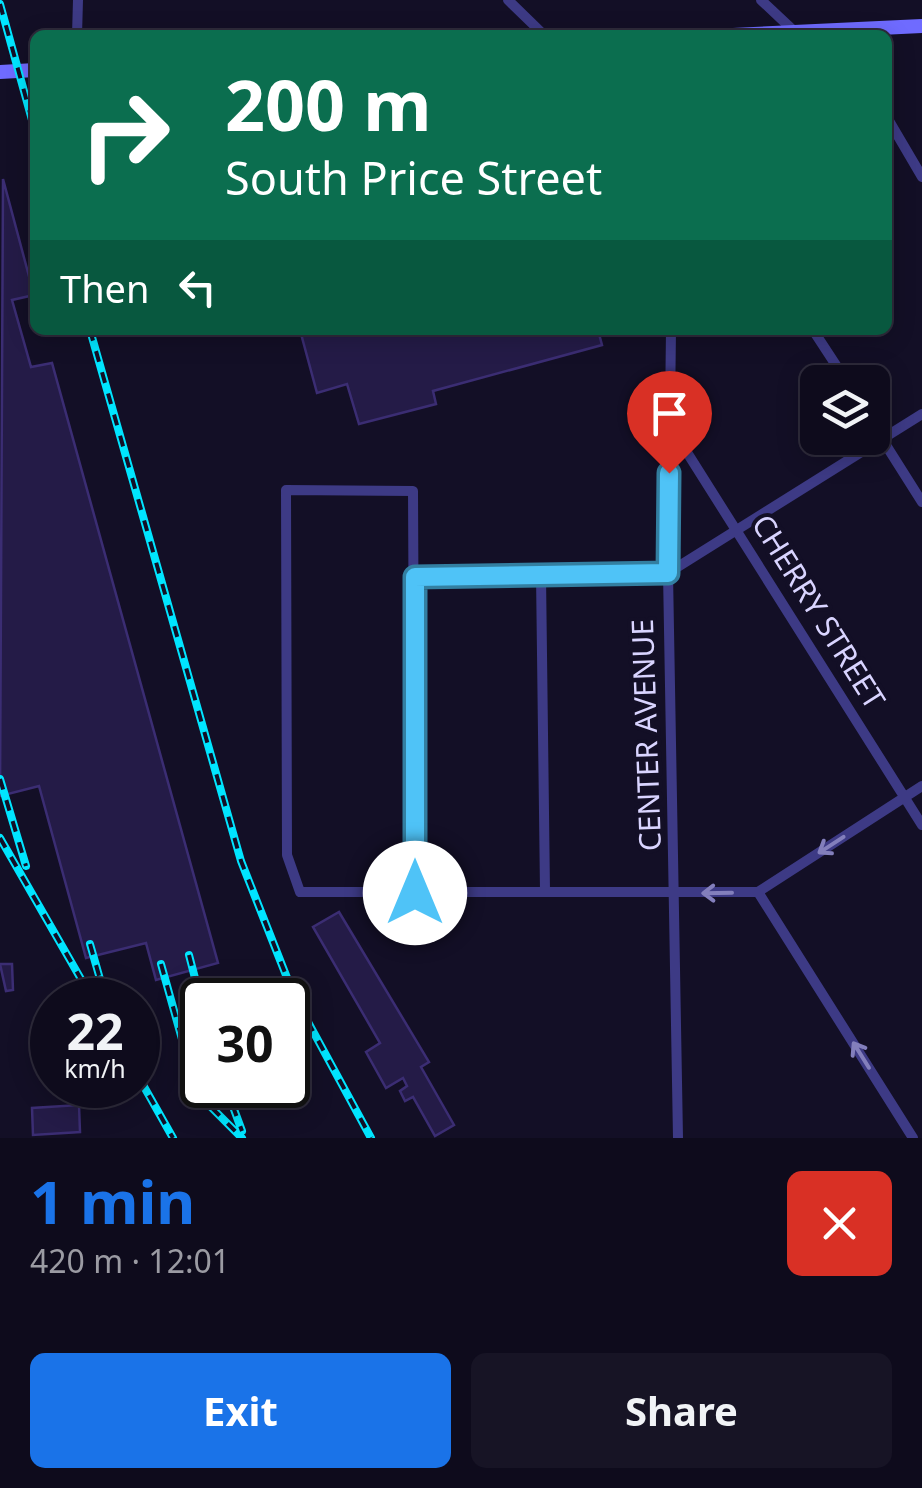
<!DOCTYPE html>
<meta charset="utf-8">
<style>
:root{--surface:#0e0b1c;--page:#171425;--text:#f1f3f6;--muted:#9b9ba3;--line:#2e2b3b;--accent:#1a73e8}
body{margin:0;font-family:"Noto Sans",sans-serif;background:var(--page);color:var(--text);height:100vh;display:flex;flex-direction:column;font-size:38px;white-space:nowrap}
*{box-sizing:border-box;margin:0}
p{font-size:32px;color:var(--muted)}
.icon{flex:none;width:55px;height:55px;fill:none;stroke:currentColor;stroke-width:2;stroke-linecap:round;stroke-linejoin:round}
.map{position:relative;height:1138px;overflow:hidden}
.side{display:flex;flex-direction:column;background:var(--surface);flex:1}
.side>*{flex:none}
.top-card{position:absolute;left:30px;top:30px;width:862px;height:305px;border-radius:15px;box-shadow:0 5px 25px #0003,0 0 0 2px var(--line);background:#0b6e4f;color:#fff;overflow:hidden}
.tools{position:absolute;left:800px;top:365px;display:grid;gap:20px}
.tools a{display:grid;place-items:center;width:90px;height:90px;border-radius:15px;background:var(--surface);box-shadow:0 5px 25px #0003,0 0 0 2px var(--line);font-size:50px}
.speed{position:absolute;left:30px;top:978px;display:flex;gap:20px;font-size:50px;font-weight:700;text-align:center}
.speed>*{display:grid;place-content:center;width:130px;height:130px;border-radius:50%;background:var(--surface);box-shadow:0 5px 25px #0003,0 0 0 2px var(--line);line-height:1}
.speed small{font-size:25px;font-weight:400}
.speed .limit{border:5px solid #111;border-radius:15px;background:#fff;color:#111}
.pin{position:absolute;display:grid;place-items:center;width:85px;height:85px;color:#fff;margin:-102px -42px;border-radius:50% 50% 50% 0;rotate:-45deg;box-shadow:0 0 10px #0007}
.pin .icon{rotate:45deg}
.me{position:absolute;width:110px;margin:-55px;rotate:0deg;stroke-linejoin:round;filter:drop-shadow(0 0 8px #0008)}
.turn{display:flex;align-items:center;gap:35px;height:210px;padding:0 30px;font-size:45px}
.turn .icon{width:130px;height:130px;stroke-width:2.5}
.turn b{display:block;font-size:70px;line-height:85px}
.then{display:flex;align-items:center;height:95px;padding:0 30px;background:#0003;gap:20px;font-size:38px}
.round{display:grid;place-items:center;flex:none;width:105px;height:105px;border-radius:15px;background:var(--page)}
.summary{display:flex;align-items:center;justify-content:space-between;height:170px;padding:0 30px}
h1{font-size:60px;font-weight:700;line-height:75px;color:var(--accent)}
.button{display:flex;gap:20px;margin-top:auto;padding:20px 30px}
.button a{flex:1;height:115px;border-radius:15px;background:var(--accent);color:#fff;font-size:40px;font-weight:700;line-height:115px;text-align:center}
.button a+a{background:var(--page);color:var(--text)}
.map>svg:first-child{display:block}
.building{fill:#241b47;stroke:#3b2d73;stroke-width:2.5}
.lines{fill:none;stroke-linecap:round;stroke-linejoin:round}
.street{stroke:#3d3a85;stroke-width:10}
.secondary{stroke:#6f6bff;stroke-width:14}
.rail-casing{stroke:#00e5ff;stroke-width:8}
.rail{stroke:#130f26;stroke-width:4;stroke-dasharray:11;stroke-linecap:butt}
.oneway{stroke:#837fbc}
.route-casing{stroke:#337fa1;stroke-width:25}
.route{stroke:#4fc3f7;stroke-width:18}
.labels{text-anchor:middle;stroke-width:8;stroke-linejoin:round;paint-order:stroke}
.street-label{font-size:30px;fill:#d9d4ff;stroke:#130f26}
</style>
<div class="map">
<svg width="922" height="1138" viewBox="0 0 922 1138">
<rect width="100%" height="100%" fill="#130f26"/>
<path class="building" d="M3,179L34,295L12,300L31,367L52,363L218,963L156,980L146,943L86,958L39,786L0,796Z
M300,330H598L602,345L433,391L436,404L359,424L347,384L317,393Z
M339,912L429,1062L421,1067L454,1125L435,1136L413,1097L405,1101L400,1091L407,1086L403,1078L386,1088L366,1052L380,1043L313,927Z
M0,964H12L13,990L6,991Z
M79,1105L80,1132L33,1135L32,1108Z"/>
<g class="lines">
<path class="street" d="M508,0L544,35
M761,0L795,32
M77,35L78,0
M888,119L922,177
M671,330L668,573L678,1138
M813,330L847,382
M872,423L922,502
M671,427L922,825
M541,575L545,891
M415,577L668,573L922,414
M758,892L913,1138
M415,893L413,491L286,490L287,855L300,892H758L922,786"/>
<path class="secondary" d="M733,35L922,26
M0,72L35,70"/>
<defs>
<path id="rail" d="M0,4L35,131
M90,330L241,861L295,998L371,1138
M0,779L26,866
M0,838L93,1000
M90,944L106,1000
M189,955L202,1005
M161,964L192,1075L205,1101L242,1138
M138,1076L173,1138
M225,1085L242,1131"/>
</defs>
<use href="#rail" class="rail-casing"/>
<use href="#rail" class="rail"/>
</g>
<defs><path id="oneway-shaft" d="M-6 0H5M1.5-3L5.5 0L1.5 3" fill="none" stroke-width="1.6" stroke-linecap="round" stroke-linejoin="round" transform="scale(2.5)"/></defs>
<g class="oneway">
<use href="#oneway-shaft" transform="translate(831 845) rotate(147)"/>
<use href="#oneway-shaft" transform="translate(717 893) rotate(179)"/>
<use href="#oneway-shaft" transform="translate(861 1055) rotate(-122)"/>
</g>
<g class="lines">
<defs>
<path id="route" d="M415,893V577L668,573L669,473"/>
</defs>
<use href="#route" class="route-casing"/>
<use href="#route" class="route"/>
</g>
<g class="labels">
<g class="street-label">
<text transform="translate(818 612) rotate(58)" y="10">CHERRY STREET</text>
<text transform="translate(647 735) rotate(-92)" y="10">CENTER AVENUE</text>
</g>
</g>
</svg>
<div class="tools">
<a><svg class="icon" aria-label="layers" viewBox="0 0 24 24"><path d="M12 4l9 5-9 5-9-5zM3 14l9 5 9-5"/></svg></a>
</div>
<div class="speed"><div>22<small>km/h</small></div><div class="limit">30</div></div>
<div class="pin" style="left:669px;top:473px;background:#d93025"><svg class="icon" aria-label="arrive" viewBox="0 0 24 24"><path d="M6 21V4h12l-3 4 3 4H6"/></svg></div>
<svg class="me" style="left:415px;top:893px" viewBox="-20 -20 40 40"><circle r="19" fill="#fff"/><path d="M0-13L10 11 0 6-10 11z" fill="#4fc3f7"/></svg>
<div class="top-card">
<div class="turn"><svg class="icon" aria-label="right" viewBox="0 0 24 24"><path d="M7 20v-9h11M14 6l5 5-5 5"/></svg><div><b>200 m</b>South Price Street</div></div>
<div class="then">Then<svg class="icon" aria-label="left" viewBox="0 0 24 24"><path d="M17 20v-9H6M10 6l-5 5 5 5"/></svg></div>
</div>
</div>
<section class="side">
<div class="summary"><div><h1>1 min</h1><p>420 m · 12:01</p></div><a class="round" style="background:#d93025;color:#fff"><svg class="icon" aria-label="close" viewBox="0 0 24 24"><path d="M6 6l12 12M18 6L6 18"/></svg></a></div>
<div class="button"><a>Exit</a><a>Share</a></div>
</section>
